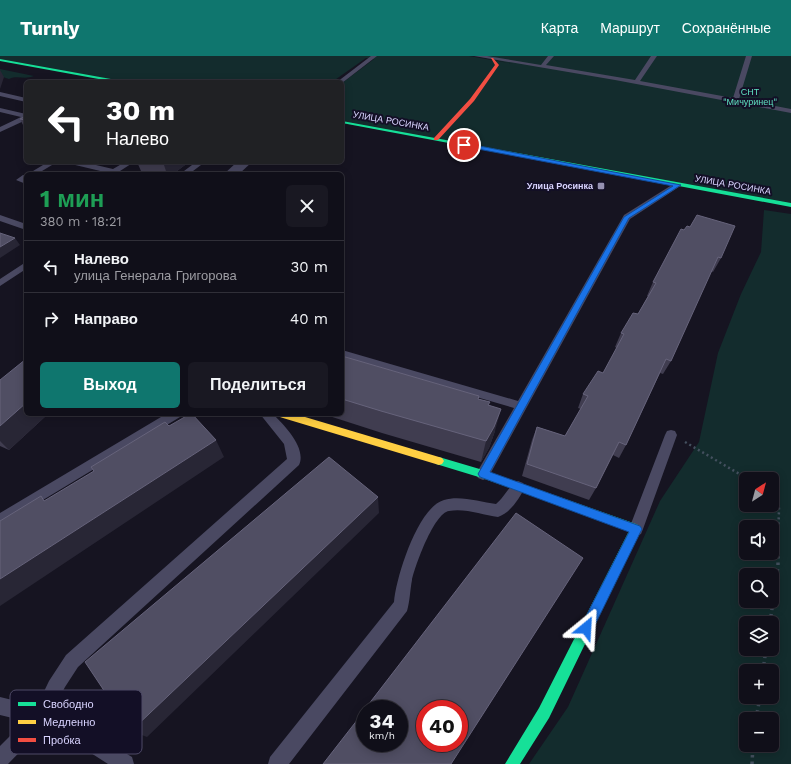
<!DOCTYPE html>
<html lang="ru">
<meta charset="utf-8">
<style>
:root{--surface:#100f19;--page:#191822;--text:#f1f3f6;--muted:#9c9ca2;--line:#302f38;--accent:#0f766e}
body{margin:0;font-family:"Work Sans",sans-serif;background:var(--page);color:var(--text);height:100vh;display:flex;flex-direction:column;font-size:15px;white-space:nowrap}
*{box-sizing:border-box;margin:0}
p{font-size:13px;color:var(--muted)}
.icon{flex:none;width:22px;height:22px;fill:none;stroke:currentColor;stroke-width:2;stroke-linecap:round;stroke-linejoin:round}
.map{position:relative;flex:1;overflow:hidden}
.side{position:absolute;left:24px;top:116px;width:320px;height:244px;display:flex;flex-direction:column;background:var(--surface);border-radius:6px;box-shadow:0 2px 10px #0003,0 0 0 1px var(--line)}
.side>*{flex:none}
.guide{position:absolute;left:24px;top:24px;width:320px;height:84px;border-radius:6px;box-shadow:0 2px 10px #0003,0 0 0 1px var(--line);background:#202124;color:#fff;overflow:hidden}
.needle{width:26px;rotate:36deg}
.controls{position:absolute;left:739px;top:416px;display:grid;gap:8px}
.controls a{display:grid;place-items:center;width:40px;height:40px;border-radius:6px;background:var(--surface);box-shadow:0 2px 10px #0003,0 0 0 1px var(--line);font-size:20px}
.speed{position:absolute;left:356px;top:644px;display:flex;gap:8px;font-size:20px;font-weight:700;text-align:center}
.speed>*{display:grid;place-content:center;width:52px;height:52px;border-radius:50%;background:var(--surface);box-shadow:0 2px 10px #0003,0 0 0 1px var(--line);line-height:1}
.speed small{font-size:10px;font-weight:400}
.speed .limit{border:6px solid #d22;background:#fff;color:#111}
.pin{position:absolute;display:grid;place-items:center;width:34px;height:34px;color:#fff;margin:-17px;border:2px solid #fff;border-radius:50%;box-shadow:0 1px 4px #0007}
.me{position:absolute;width:44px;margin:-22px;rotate:27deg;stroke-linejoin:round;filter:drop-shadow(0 0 3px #0008)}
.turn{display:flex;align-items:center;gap:14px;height:84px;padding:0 16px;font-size:18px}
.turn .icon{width:52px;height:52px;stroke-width:2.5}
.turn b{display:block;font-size:28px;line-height:34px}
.round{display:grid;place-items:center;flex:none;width:42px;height:42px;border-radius:6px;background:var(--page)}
.head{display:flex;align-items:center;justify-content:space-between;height:68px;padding:0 16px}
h1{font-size:24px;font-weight:700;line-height:30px;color:#1e9e55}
.action{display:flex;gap:8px;margin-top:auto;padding:8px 16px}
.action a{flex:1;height:46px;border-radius:6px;background:var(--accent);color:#fff;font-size:16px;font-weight:700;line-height:46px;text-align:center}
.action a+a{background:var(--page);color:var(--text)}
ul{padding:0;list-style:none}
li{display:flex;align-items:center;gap:12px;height:52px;padding:0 16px;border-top:1px solid var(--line)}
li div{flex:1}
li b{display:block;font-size:15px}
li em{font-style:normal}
header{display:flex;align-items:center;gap:24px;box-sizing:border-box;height:56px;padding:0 20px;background:var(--accent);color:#fff}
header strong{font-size:19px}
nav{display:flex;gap:22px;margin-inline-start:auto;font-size:14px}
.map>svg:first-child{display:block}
.green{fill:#132c2d;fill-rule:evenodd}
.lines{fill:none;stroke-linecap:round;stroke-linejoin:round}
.path-far1{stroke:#44505f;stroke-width:2.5;stroke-dasharray:2 3;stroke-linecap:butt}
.path{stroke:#44505f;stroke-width:3.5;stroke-dasharray:2.5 4;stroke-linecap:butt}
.lane{fill:#4a4962;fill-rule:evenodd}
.street{fill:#4a4962;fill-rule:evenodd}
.fast{fill:#16e098;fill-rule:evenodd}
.slow{fill:#ffcf43;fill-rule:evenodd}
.jam{fill:#f24e42;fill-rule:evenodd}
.wall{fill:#403d50}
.shaded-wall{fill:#282635}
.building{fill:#504e63;stroke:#66637b;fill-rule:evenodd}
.route{fill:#1a73e8;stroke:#114b97}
.poi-dot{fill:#9591b1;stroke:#130f26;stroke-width:1.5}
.labels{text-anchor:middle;stroke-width:4;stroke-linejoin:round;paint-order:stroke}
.far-park-label{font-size:9px;fill:#5fe0c0;stroke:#130f26}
.far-street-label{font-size:9px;fill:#d9d4ff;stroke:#130f26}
.far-poi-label{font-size:9px;font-weight:bold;fill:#d9d4ff;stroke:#130f26;text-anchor:end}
.key{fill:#130f26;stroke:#4e4a67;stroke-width:1}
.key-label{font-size:11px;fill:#d9d4ff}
</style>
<header>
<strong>Turnly</strong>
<nav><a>Карта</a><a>Маршрут</a><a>Сохранённые</a></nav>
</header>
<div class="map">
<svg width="791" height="708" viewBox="0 0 791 708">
<rect width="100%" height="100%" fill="#161421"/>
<path class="green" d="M0,0H469L514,8L477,0H791V147L342,67V27L374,3L366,2L332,26H126L0,3Z
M0,13L34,20C24,24 18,19 9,23L0,20Z
M764,154L791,158V708H529L568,651L660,445L699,386L718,297L741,238L761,196ZM746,423H772V449H746ZM746,471H772V497H746ZM746,519H772V545H746ZM746,567H772V593H746ZM746,615H772V641H746ZM746,663H772V689H746Z"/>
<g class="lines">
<path class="path-far1" d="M685,386L748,423
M772,444L779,452L778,490"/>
<path class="path" d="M770,567L778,510V489
M763,615L766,593
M756,663L760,641
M752,708L753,689"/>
<path class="lane" d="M371,0H377L342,27L337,26Z
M474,0H487L541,9L548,0H554L546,9L635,24L651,0H657L640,25L733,42L746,0H752L739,43L791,53V57L615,24Z
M0,36L26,42V46L0,40Z
M0,52L26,58V64L0,76V71L21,61L0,56Z
M48,106H57L37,118H28Z
M70,106H83L113,113L125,106H134L120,115L126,118H113L71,108Z
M196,106H205L189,118H180Z
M23,119H26V128L16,124Z
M675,127H678L682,129L630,163L488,422L483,424L478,422L476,418L514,352L342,302V294L518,345L624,159Z
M0,159L26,168V174L0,165Z
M26,206V213L0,230V223Z
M166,358H182L180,361L0,470V457Z
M260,358H273C284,369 307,392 299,409L78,611L65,631L54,652L52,656L78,669L132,701L134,708H108L66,681L44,671L8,708H0V690L25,665L0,659V641L37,650L49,625L66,599L287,403L284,388Z
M671,374L675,375L677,379L643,473L641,478L636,480L631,478L629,473L665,379L667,375Z
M518,425L523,427L525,431C519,443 511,456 498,461C483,459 465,452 449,455C434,457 415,510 412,524C410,534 410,545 407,555L289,708H268L270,701L394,546C396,521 418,451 444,444C460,439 480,446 496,448C504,442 510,428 518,425Z"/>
<path class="street" d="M237,106H252L239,118H224Z"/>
<path class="fast" d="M0,3L122,25L124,26H115L0,5Z
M342,65L791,147V151L342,67Z
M439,401L483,414L636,468L640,470L641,473L549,662L520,708H505L539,652L629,475L482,422L436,408L434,405L436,402Z"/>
<path class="slow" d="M278,358H295L439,401L442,402L444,405L442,408L439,409L283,362L280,361Z"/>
<path class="jam" d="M491,2H493L499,9L474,45L438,84H434V82L470,43L495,9Z"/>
</g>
<path class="wall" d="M26,60V75L20,63Z
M137,106H189L173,118H153L141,115Z
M684,174L721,202L713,216L711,215L671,305L663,318L660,317L626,389L619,402L613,399L596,432L589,444L522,420L532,384L537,371L565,380L581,353L578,352L583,338L603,317L617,292L615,291L621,277L638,258L648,240H647L653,226Z
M342,300L479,340L478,343L489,350L495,375L489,392L481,406L382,377L323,358H342Z
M0,324L26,358H48L9,394L0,390Z"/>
<path class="shaded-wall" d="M0,14L4,21L0,33Z
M163,106H189L173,118H167Z
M15,182L20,189L0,202V191Z
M26,347V358H48L9,394L0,385V370Z
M501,353L495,375L489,392L481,406L486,385Z
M216,384L224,401L0,550V523Z
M378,441L379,457L147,681L131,675Z"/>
<path class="building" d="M26,60V64L20,63Z
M697,159L735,170L721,202L718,201L671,305L666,303L626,389L619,386L596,432L527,408L537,371L565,380L588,340L583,338L598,315L603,317L624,278L621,277L633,257L638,258L656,227L653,226L681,173L684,174L687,170L690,171Z
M0,177L15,182L0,191Z
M342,300L479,340L478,343L490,346L488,349L501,353L494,371L486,385L381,355L342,343Z
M26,303V347L0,370V324Z
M190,358H192L216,384L0,523V465L41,440L44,445L94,415L91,411L165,366L169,370Z
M329,401L378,441L131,675L85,606Z
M516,457L583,502L451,708H323L365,654V687H399V653H365ZM425,653H459V687H425Z"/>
<path class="route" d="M464,87L681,129L629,162L490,416L640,470L642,473L640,477L591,577L586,579L582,577L580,572L582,568L629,476L480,421L478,418L624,161L673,130L462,90V88Z"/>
<rect class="poi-dot" x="597" y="126" width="8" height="8" rx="2"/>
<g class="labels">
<g class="far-park-label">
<text x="750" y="39">СНТ<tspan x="750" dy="10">"Мичуринец"</tspan></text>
</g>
<g class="far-street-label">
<text transform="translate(391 65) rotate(10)" y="3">УЛИЦА РОСИНКА</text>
<text transform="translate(733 129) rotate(10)" y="3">УЛИЦА РОСИНКА</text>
</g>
<g class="far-poi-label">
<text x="593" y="133">Улица Росинка</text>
</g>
</g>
<rect x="10" y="634" width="132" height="64" rx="6" class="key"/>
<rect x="18" y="646" width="18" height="4" fill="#16e098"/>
<rect x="18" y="664" width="18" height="4" fill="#ffcf43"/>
<rect x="18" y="682" width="18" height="4" fill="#f24e42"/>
<g class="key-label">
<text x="43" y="652">Свободно</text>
<text x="43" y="670">Медленно</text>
<text x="43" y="688">Пробка</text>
</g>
</svg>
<div class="controls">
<a><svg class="needle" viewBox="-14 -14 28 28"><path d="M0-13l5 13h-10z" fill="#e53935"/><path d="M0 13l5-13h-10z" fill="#9c9ca2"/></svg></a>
<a><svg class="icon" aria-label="sound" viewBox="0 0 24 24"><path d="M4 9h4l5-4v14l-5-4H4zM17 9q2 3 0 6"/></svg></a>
<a><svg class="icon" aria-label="search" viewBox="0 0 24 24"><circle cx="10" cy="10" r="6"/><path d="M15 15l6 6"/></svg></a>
<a><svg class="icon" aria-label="layers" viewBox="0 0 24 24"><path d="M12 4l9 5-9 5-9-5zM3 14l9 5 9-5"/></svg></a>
<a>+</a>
<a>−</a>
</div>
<div class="speed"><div>34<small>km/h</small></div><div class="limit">40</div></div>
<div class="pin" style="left:464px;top:89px;background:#d93025"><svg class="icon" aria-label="arrive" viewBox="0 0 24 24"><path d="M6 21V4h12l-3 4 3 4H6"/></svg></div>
<svg class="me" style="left:586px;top:572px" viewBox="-20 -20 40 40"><path d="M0-17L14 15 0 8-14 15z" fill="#1a73e8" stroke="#fff" stroke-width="4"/></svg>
<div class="guide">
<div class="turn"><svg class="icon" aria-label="left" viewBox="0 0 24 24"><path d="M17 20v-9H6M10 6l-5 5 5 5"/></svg><div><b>30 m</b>Налево</div></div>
</div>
<section class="side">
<div class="head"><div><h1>1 мин</h1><p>380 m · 18:21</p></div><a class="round"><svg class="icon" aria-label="close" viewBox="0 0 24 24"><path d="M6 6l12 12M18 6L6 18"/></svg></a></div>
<ul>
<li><svg class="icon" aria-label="left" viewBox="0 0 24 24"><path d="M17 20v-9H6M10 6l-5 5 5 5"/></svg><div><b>Налево</b><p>улица Генерала Григорова</p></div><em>30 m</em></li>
<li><svg class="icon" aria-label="right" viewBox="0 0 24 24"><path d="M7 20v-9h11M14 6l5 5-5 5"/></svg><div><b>Направо</b></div><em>40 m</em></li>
</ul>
<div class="action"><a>Выход</a><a>Поделиться</a></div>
</section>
</div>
